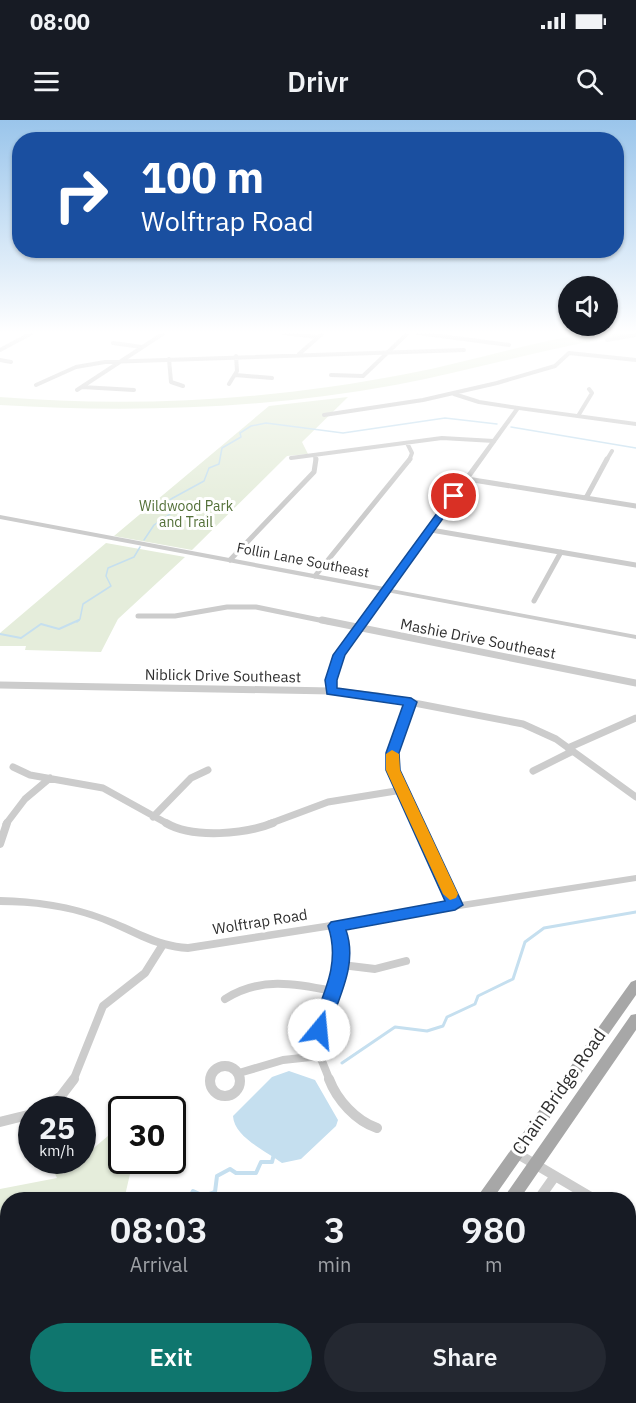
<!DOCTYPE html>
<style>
:root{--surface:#171b24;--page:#242831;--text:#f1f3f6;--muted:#9ea1a6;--accent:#0f766e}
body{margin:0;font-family:"IBM Plex Sans",sans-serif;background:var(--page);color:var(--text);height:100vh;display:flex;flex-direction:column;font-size:22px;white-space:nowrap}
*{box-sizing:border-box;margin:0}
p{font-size:20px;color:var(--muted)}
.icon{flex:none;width:33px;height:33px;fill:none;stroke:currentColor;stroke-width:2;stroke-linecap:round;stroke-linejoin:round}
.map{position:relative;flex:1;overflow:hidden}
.panel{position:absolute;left:0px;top:1072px;width:636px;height:212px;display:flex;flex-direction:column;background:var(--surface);border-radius:24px 24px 0 0;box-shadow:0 2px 4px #0004}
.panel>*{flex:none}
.guide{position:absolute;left:12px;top:12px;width:612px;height:126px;border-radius:24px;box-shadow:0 2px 4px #0004;background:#1a4fa0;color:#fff;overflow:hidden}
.buttons{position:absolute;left:558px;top:156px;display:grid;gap:12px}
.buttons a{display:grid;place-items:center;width:60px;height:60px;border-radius:50%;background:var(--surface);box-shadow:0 2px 4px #0004;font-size:30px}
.speed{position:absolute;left:18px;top:976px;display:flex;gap:12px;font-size:30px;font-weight:700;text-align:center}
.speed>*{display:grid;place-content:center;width:78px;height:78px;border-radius:50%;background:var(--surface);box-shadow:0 2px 4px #0004;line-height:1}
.speed small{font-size:15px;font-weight:400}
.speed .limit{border:3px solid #111;border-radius:9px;background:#fff;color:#111}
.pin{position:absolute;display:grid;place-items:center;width:51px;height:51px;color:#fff;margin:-26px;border:3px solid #fff;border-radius:50%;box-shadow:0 2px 6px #0007}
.me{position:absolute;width:66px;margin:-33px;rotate:17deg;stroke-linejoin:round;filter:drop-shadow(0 0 4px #0008)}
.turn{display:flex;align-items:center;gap:21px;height:126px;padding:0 30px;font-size:27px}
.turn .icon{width:78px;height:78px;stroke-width:2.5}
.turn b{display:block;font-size:42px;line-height:51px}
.eta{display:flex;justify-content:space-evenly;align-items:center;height:102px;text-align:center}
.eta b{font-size:36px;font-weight:600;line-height:42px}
.action{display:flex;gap:12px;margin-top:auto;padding:12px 30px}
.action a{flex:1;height:69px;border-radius:36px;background:var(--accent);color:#fff;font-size:24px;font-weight:600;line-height:69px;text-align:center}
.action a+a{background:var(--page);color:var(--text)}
.status{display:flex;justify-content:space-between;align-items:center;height:42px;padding:0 30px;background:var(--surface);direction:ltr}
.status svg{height:16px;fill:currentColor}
header{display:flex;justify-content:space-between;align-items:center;height:78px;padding:0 30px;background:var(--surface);font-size:27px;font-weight:600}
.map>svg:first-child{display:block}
.green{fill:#e5eddb}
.water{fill:#c5dfef}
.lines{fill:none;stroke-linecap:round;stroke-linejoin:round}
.stream-far3{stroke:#c5dfef;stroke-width:1.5}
.stream-far2{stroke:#c5dfef;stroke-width:2}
.stream-far1{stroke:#c5dfef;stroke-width:3}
.stream{stroke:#c5dfef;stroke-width:4}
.minor-far4{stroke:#ccc;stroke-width:4}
.minor-far3{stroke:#ccc;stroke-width:5}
.minor-far2{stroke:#ccc;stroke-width:7}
.minor-far1{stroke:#ccc;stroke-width:8}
.minor{stroke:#ccc;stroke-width:10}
.tertiary{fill:#ccc;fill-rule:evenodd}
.primary{fill:#a7a7a7;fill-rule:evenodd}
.route{fill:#1a73e8;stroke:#114b97;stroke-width:1.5}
.slow{fill:#f59e0b}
.labels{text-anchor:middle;stroke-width:6;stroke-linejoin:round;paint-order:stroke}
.far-park-label{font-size:14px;fill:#526f37;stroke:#fff}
.far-street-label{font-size:14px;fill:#2f2f2f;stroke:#fff}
.street-label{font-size:15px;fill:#2f2f2f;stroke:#fff}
.near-street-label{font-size:18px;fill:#2f2f2f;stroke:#fff}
</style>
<div class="status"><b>08:00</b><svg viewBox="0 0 49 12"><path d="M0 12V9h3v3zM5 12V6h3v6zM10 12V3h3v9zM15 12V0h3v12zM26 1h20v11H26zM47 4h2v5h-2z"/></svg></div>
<header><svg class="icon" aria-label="menu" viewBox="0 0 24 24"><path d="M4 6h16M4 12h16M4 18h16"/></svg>Drivr<svg class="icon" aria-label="search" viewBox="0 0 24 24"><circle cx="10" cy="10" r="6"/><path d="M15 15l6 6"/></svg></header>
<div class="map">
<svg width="636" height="1283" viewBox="0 0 636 1283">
<rect width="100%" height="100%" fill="#fff"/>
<path class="green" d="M592,213L636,214C554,225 476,250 395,265C265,289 132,293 0,285V277C135,288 273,280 406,254C469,242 529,222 592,213Z
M348,277L302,322L308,334L287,336L192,430L114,416L269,286Z
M106,423L185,437L118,499L101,532L25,530L26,526H0V513Z
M121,1005L122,1041H133L124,1080H8L7,1155H0V1069L57,1058L49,1041H56L63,1054L78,1041H82L83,1037Z"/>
<path class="water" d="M289,951L315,960L338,1000L336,1006L301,1039L282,1043C266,1031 234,1017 233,996L272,957Z"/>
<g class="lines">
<path class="stream-far3" d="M511,307L636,328
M144,420L154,405L170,394L167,384L171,379L204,361L209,348L219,344L222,328L241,317L240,313L251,306L266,303L343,313L445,298L497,304
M77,502L80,499L83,484L111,466L106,456L108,448L134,437L140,427"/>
<path class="stream-far2" d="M0,514L21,518L41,504L59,509L79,500"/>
<path class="stream-far1" d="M342,943L395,907L427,911L443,906L447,897L475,884L478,876L513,859L525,822L544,808L636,792"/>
<path class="stream" d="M188,1080L193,1071L204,1076L215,1072L217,1056L230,1049L236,1053H256L261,1042H272L274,1034
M0,1163L8,1165"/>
<path class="minor-far4" d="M284,213L317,217
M418,213L509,225
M607,220L636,215
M113,223L142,227
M0,230L32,213
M299,234L323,213
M169,239L171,262L183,266
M0,240L11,242
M235,255L272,258
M331,255L363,256L408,213
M229,264L237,251L236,236
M36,265L76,247L105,242L464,230
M82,267L134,270
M77,270L164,213
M454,274L479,282L518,288
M324,295L423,280L497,263L555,246L569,233L636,240
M578,296L592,273L589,269
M407,323L412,333L409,341
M315,336L316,341
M291,338L442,318L494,321
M606,341L612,331"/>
<path class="minor-far3" d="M467,359L636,386
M586,378L607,339
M431,410L636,445
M230,440L314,352L316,339
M315,456L410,339
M534,481L561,432
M138,496H175L227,487H256L329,502
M363,502L387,469"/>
<path class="minor-far2" d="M322,500L636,563
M0,565L331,571L378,576L523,604L556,619L636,677
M331,571C333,539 346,525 364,500
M411,582L393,633V650L418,704
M568,628L636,598
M13,647L30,655L103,668L168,704
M533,651L573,631
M153,697L191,658L208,650
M6,704L25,679L50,658
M269,704L328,682L402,670"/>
<path class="minor-far1" d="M166,703C193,719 246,714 273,703
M417,703L455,785
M0,724L7,703
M342,845L375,849L406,841
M225,879C259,857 294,863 332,871
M239,953L283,940L320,936
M73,961L103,886L145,853L162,826
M330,961L320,936L319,910L344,834L336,806"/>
<path class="minor" d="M210 961a15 15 0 1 1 30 0a15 15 0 1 1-30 0Z
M329,959C337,980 356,1001 377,1008
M41,990L61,976L74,959
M0,1002L32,994
M516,1033L596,1080
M538,1080L555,1056
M628,1099L636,1103
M402,1283L406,1276"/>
<path class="tertiary" d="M518,286L636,302V306L519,290L391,469L636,515V519L0,399V395L384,467L516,287Z
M636,755V761L188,832C152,830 129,812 96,800C66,789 32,785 0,785V777C35,778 72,783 105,796C134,806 156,822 188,824Z"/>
<path class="primary" d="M636,860V875L492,1080H475L631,862Z
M636,894V910L519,1080H502L631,895Z
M332,1276H352L349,1283H329Z
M364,1276H383L380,1283H361Z"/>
</g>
<linearGradient id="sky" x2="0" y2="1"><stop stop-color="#9ac5eb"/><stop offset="0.54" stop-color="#fff"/><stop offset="1" stop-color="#fff" stop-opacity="0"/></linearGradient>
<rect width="636" height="393" fill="url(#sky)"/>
<path class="route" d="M451,374L459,376L345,535L337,560V568L411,578L417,582L399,633L400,650L463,785L455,790L346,810C358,844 339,877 328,910L325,915H313L310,910C323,874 341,844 328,806L331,802L445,781L386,650V633L403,585L327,574L325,560L333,535Z"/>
<path class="slow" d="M392,630L399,634L400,650L458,774L456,778L450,780L443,774L386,650V634Z"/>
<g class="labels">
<g class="far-park-label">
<text x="186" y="391">Wildwood Park<tspan x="186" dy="16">and Trail</tspan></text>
</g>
<g class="far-street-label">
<text transform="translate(303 440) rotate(11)" y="5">Follin Lane Southeast</text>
</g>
<g class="street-label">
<text transform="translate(478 519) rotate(11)" y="5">Mashie Drive Southeast</text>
<text transform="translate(223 556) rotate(1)" y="5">Niblick Drive Southeast</text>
<text transform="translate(260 802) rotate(-9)" y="5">Wolftrap Road</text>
</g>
<g class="near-street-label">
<text transform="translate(559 972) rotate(-55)" y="6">Chain Bridge Road</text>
</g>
</g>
</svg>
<div class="buttons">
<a><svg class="icon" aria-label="sound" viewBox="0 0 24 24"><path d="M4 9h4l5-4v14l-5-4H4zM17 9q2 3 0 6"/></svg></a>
</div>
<div class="speed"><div>25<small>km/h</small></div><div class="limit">30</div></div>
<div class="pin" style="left:454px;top:376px;background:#d93025"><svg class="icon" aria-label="arrive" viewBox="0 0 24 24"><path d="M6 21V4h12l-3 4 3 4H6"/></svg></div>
<svg class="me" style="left:319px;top:910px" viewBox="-20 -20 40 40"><circle r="19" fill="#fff"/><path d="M0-13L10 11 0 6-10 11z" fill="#1a73e8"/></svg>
<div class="guide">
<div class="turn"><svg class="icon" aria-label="right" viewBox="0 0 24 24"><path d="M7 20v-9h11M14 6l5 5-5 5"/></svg><div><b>100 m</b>Wolftrap Road</div></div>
</div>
<section class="panel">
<div class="eta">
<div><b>08:03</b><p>Arrival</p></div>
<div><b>3</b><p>min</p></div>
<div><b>980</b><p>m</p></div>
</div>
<div class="action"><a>Exit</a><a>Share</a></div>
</section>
</div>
